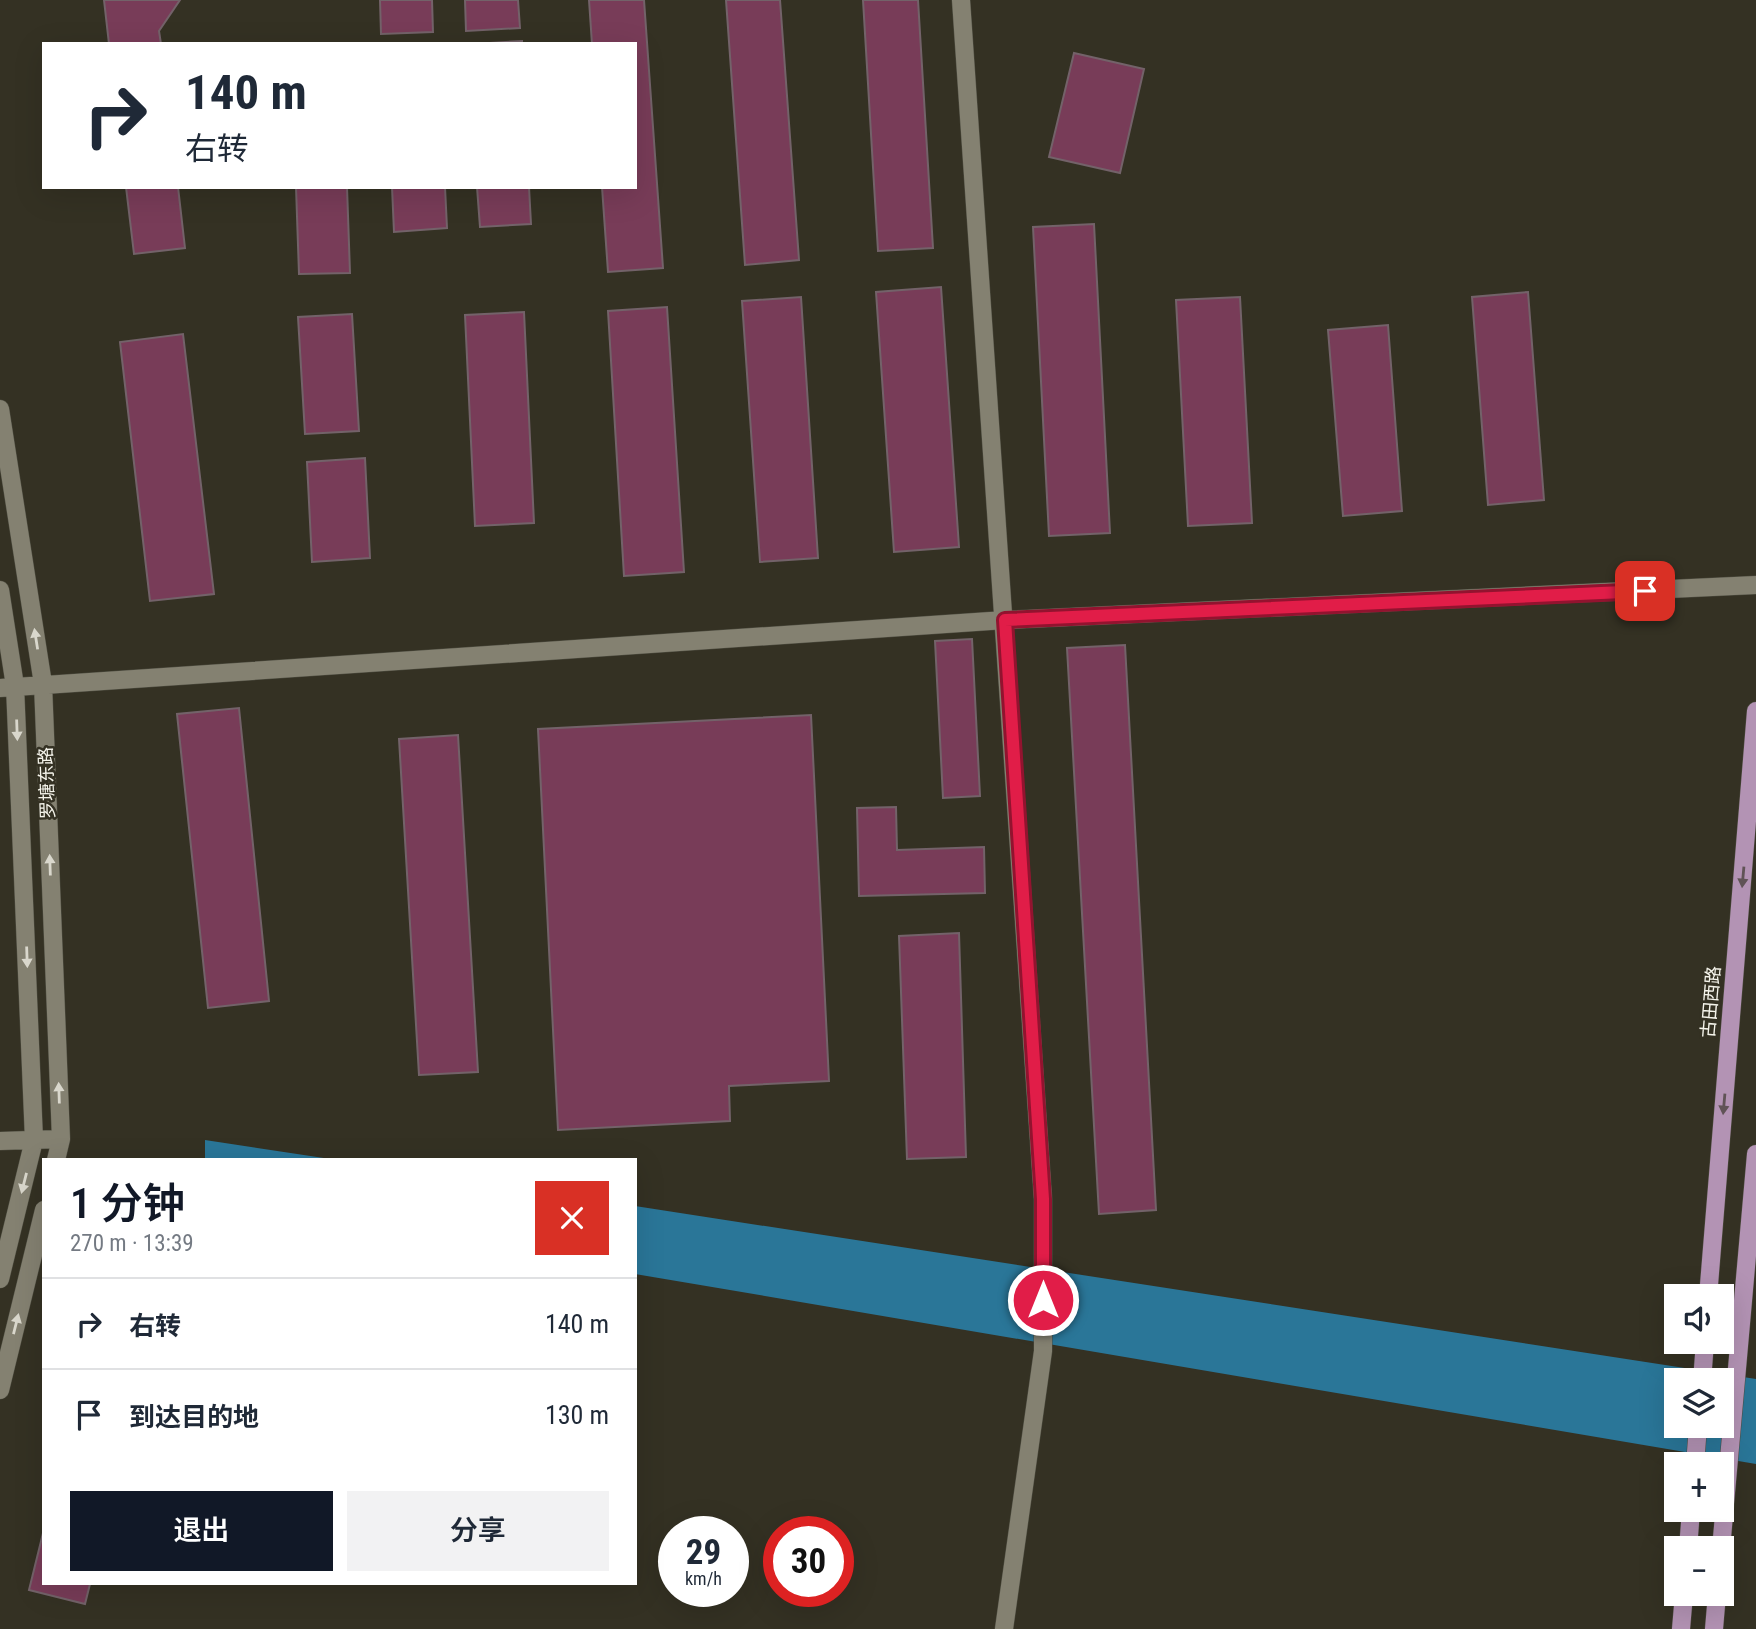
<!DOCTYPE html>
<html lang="zh">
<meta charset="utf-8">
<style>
:root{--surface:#fff;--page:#f2f2f3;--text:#1f2937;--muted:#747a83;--line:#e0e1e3;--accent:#111827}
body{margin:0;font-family:"Roboto Condensed","Noto Sans SC",sans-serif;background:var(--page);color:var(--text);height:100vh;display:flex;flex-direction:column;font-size:26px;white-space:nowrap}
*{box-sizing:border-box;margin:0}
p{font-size:23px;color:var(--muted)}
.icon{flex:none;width:38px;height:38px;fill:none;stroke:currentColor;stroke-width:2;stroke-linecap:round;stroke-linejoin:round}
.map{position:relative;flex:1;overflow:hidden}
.panel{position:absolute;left:42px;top:1158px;width:595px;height:427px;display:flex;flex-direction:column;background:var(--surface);border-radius:0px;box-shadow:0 7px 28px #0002}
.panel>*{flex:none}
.hud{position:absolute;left:42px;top:42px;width:595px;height:147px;border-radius:0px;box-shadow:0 7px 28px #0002;background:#fff;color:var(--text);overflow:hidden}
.buttons{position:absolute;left:1664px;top:1284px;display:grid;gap:14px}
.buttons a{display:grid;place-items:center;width:70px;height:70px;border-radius:0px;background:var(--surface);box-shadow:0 7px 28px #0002;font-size:35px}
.speed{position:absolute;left:658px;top:1516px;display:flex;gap:14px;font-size:35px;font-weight:700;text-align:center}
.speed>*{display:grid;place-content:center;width:91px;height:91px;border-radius:50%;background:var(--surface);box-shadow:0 7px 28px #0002;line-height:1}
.speed small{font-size:18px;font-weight:400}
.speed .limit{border:10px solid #d22;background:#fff;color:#111}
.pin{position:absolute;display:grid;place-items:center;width:60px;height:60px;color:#fff;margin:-30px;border-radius:14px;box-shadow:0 4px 10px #0006}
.me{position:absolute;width:77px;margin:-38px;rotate:0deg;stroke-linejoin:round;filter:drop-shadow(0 0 5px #0008)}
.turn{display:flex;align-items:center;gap:24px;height:147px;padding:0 28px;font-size:32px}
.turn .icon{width:91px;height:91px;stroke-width:2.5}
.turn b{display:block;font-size:49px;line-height:60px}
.round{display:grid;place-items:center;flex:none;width:74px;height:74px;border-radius:0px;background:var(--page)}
.headline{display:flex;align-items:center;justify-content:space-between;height:119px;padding:0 28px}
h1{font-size:42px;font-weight:600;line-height:52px;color:var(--accent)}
.action{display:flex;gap:14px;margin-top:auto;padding:14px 28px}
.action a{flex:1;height:80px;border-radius:0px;background:var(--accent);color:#fff;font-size:28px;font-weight:600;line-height:80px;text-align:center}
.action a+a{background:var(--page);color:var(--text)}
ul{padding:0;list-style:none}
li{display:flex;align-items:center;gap:21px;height:91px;padding:0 28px;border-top:2px solid var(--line)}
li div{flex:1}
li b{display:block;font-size:26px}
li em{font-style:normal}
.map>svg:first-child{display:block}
.water{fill:#2a7698;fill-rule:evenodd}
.building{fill:#783c58;stroke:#736269;stroke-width:2}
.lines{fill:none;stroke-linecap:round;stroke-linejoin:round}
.minor-casing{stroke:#4f4e42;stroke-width:19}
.major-casing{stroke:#4f4e42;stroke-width:19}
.minor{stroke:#848171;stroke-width:18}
.major{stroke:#b393b4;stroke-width:18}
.oneway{fill:#d9d7cc}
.oneway2{fill:#605356}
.route-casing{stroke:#92132f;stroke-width:18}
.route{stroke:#e11d48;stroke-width:12}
.labels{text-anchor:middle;stroke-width:5;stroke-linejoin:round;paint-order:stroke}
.street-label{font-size:18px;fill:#f5f4eb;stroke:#343123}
</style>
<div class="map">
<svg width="1756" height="1629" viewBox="0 0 1756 1629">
<rect width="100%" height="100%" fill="#343123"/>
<path class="water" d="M205,1140L337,1160H205Z
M635,1206L1756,1379V1464L635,1274ZM1676,1381H1722V1426H1676Z"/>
<path class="building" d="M104,0H180L159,31L161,44H109Z
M380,0H432L433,32L381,34Z
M465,0H518L520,28L466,31Z
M589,0H644L663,268L608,272L602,187H635V44H592Z
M726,0H780L799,260L745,265Z
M863,0H918L933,248L878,251Z
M522,41V44H473Z
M1074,53L1144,69L1120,173L1049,157Z
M126,187H178L185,248L134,254Z
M296,187H347L350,273L299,274Z
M392,187H445L447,228L394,232Z
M477,187H529L531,224L480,227Z
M1094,224L1110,533L1049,536L1033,227Z
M941,287L959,547L894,552L876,292Z
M1528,292L1544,500L1488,505L1472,297Z
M801,297L818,558L760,562L742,301Z
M1240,297L1252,523L1188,526L1176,300Z
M667,307L684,572L624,576L608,311Z
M524,312L534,523L475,526L465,315Z
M352,314L359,431L305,434L298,317Z
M1388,325L1402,511L1343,516L1328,330Z
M183,334L214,594L150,601L120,342Z
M365,458L370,558L312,562L307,462Z
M972,639L980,796L943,798L935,641Z
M1125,645L1156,1210L1099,1214L1067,648Z
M239,708L269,1001L208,1008L177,714Z
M811,715L829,1081L729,1086L730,1121L558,1130L538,729Z
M458,735L478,1072L419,1075L399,739Z
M896,807L897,850L984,847L985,893L859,896L857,808Z
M959,933L966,1157L907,1159L899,936Z
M44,1529V1584H90L85,1604L29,1590Z"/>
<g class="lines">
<defs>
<path id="minor" d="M961,0L1043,1199V1351L1004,1629
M0,409L43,684L61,1139L56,1160
M0,590L15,686L34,1140L0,1279
M0,688L1005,620L1756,585
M0,1141L61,1139
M0,1390L44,1210"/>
<path id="major" d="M1708,1297L1756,711
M1702,1381L1705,1342
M1695,1465L1698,1426
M1688,1549L1691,1510
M1721,1549L1756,1154
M1681,1629L1684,1594
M1714,1629L1717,1594"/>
</defs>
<use href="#minor" class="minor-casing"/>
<use href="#major" class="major-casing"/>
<use href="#minor" class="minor"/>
<use href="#major" class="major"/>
</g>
<defs><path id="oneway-solid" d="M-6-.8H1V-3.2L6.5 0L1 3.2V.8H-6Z" transform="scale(1.75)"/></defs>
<g class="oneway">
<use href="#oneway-solid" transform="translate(36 639) rotate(-99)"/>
<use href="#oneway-solid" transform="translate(17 730) rotate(88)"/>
<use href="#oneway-solid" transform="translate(50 865) rotate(-92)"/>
<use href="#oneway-solid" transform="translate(27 957) rotate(88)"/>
<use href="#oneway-solid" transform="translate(59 1093) rotate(-92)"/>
<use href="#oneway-solid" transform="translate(24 1183) rotate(104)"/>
<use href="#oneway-solid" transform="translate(16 1324) rotate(-76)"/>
</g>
<g class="oneway2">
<use href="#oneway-solid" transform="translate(1743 877) rotate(95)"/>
<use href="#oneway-solid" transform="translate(1724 1104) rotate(95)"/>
</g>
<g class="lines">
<defs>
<path id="route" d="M1043,1300V1199L1005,620L1645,591"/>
</defs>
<use href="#route" class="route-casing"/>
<use href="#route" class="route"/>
</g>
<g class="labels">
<g class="street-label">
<text transform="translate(47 783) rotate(-92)" y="6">罗塘东路</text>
<text transform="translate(1711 1002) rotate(-85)" y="6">古田西路</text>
</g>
</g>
</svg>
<div class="buttons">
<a><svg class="icon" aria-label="sound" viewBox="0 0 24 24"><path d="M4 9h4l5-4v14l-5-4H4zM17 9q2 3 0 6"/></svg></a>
<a><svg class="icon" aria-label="layers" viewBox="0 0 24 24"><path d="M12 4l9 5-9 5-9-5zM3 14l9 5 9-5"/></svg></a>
<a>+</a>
<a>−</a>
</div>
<div class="speed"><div>29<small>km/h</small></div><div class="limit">30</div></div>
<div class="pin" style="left:1645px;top:591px;background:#d93025"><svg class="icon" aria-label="arrive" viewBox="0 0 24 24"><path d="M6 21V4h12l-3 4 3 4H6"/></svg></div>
<svg class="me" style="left:1043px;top:1300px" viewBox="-20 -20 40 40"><circle r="17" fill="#e11d48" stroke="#fff" stroke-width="3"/><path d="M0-11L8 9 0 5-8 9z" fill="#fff"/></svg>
<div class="hud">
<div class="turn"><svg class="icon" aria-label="right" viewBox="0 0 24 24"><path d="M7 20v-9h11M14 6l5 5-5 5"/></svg><div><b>140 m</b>右转</div></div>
</div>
<section class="panel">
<div class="headline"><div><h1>1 分钟</h1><p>270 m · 13:39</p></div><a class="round" style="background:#d93025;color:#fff"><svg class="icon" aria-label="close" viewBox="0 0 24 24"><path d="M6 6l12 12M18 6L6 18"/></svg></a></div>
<ul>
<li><svg class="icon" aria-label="right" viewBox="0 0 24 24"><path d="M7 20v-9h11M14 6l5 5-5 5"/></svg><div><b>右转</b></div><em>140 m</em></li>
<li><svg class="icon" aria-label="arrive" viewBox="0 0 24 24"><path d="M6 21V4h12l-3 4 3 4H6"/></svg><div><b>到达目的地</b></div><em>130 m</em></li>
</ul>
<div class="action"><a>退出</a><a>分享</a></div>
</section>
</div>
